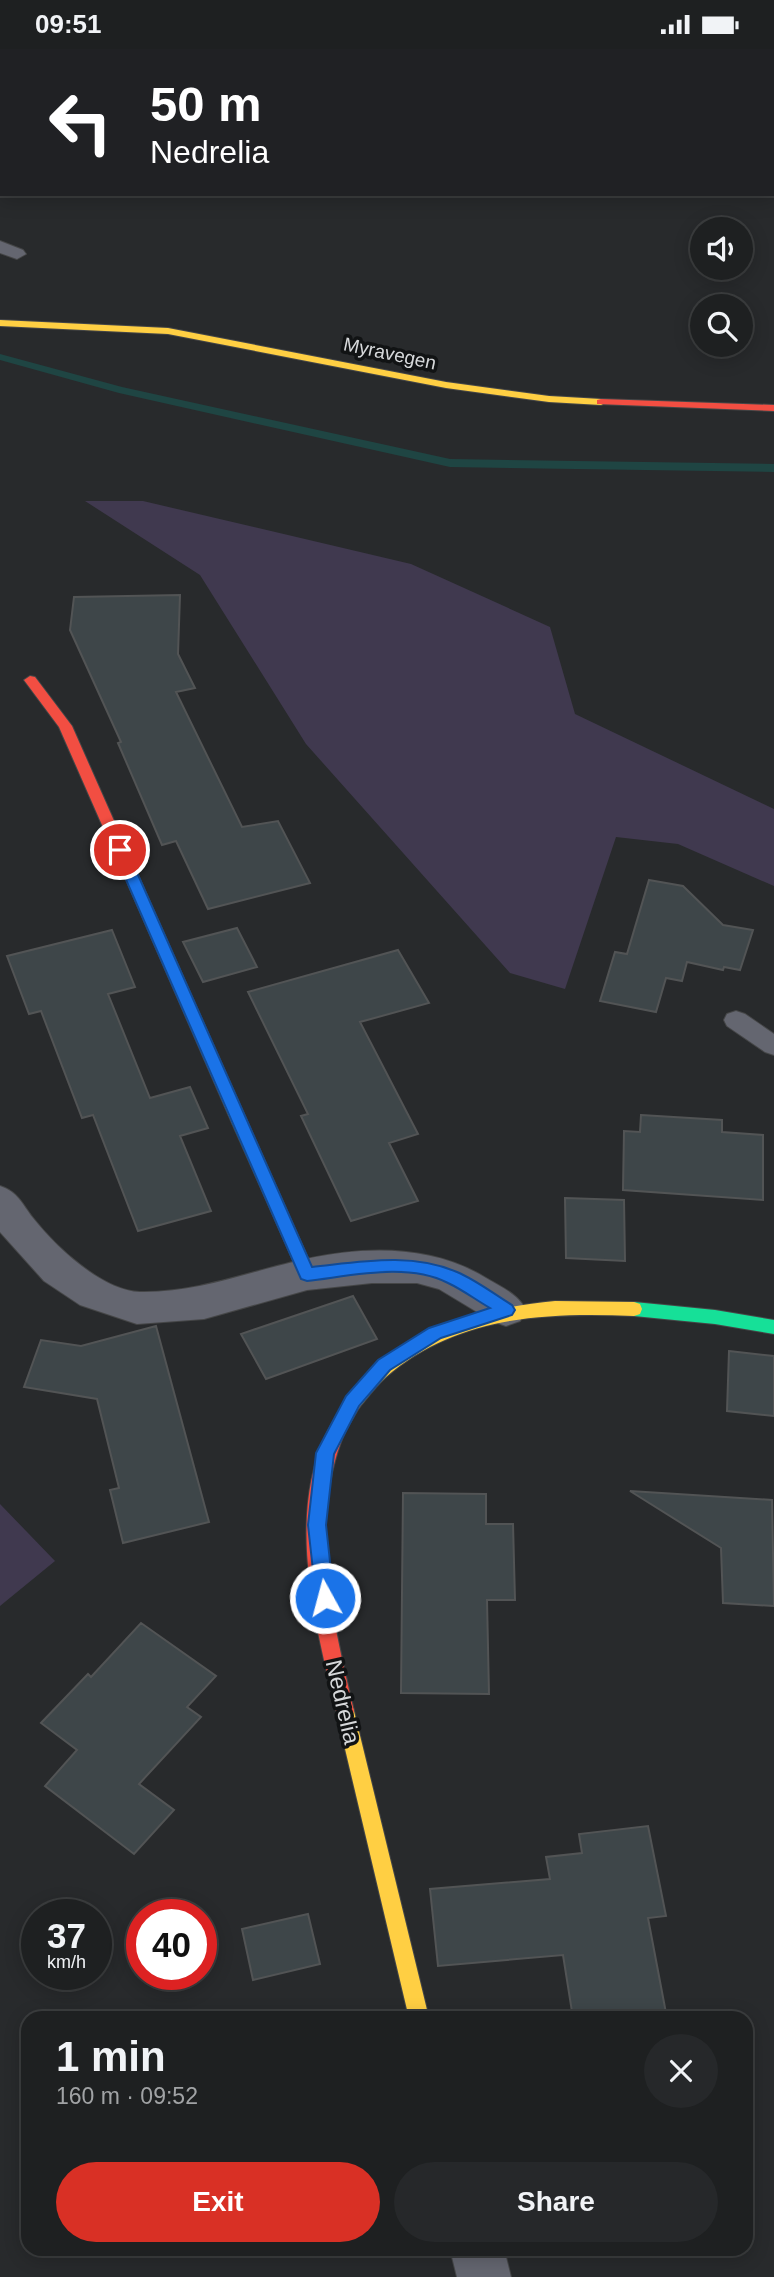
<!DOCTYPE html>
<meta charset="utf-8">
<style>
:root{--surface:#1e2021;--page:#26282a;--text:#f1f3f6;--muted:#a1a3a5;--line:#3c3e3f;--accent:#d93025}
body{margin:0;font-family:Helvetica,sans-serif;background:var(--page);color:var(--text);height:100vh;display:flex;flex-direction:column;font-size:26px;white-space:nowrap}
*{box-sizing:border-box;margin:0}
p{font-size:23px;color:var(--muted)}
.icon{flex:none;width:38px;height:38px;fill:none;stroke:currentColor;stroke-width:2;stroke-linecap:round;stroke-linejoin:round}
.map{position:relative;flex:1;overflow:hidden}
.side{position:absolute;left:21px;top:1962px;width:732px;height:245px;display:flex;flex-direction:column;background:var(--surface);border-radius:21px;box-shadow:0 4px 18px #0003,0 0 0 2px var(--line)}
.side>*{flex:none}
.top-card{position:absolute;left:0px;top:0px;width:775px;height:147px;box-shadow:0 4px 18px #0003,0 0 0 2px var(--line);background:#202124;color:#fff;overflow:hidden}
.tools{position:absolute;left:690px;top:168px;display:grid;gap:14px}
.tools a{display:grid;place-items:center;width:63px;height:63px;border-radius:50%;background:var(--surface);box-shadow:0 4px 18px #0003,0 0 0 2px var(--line);font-size:35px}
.speed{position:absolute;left:21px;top:1850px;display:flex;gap:14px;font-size:35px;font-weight:700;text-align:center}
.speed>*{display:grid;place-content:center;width:91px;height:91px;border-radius:50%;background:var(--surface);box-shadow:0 4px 18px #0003,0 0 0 2px var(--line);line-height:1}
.speed small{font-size:18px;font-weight:400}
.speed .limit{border:10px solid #d22;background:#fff;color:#111}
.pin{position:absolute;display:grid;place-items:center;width:60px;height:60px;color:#fff;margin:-30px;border:4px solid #fff;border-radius:50%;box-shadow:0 2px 7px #0007}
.me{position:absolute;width:77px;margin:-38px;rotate:353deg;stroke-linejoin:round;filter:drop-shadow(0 0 5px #0008)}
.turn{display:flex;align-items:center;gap:24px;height:147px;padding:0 35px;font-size:32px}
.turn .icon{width:91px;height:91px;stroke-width:2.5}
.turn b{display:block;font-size:49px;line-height:60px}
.round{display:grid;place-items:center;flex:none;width:74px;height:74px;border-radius:37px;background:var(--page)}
.overview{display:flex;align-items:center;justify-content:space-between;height:119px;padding:0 35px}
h1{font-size:42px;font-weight:600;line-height:52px}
.primary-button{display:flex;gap:14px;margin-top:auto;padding:14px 35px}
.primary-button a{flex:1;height:80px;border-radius:42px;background:var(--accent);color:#fff;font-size:28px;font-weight:600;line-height:80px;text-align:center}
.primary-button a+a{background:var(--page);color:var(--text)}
.status{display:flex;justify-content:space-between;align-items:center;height:49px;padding:0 35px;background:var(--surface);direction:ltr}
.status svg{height:19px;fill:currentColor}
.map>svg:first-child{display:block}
.green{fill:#40394f}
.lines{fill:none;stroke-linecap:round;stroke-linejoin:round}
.stream{fill:#1f4543;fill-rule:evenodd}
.building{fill:#3e4649;stroke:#525455;stroke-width:2}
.lane-casing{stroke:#454647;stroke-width:2}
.street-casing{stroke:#454647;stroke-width:2}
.fast-casing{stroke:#454647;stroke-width:2}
.slow-casing{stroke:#454647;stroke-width:2}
.jam-casing{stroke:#454647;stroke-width:2}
.lane{fill:#646670;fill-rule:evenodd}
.street{fill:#646670;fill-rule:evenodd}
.fast{fill:#16e098;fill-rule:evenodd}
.slow{fill:#ffcf43;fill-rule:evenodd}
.jam{fill:#f24e42;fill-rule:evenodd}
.route{fill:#1a73e8;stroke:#114b97;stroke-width:2}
.labels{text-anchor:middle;stroke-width:7;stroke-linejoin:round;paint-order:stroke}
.far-street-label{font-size:19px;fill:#d6d8da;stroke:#111314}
.street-label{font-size:23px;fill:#d6d8da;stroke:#111314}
</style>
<div class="status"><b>09:51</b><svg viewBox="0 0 49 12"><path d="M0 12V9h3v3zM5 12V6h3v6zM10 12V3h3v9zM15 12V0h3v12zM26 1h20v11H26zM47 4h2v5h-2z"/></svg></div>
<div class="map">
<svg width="774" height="2228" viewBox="0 0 774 2228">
<rect width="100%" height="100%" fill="#282a2c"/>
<path class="green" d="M85,452H143L411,515L550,578L575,665L774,760V837L678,795L616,788L565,940L510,924L306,695L200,526Z
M0,1455L55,1512L0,1557Z"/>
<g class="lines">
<path class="stream" d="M0,305L122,338L450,410L774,415V423L450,418L119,344L0,311Z"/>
</g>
<path class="building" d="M180,546L178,605L195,639L176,643L242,778L278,772L310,834L208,860L176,792L162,796L118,694L121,693L70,581L74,548Z
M649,831L683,837L723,876L753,881L740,921L724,918L723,921L687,913L682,932L666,929L656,963L600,952L615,903L627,905Z
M237,879L257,918L203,933L183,893Z
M112,881L135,938L108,945L150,1049L190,1038L208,1079L180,1087L211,1162L138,1182L93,1066L82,1069L41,962L29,965L7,907Z
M398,901L429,954L360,973L418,1085L389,1094L418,1152L351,1172L301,1067L308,1065L248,943Z
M641,1066L722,1071V1083L763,1086V1151L623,1141L624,1082L640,1083Z
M565,1149L624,1151L625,1212L566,1209Z
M353,1247L377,1290L266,1330L241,1285Z
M156,1277L209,1473L123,1494L110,1441L119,1439L97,1350L24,1338L41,1291L81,1297Z
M729,1302L774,1307V1367L727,1362Z
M630,1442L772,1451L774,1557L723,1554L721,1499Z
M403,1444L486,1445V1475H513L515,1551H487L489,1645L401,1644Z
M141,1574L216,1627L187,1658L201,1668L139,1735L174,1761L134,1805L45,1737L77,1701L41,1674L88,1625L91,1628Z
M648,1777L666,1867L648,1869L666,1964L621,1969H573L563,1906L438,1917L430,1840L550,1830L546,1808L582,1804L579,1785Z
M308,1865L320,1915L253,1931L242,1880Z"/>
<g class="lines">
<defs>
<path id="lane" d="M631,0H648L650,2H632Z
M0,27L2,28V38L0,37Z
M0,192L23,201L26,205L17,210L0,204Z
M736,962L745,965L774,985V1006L765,1003L727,977L724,971L727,965Z"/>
<path id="street" d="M0,1137C18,1143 22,1155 33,1169C55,1197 102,1242 140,1243C198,1244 250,1222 306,1210C366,1197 432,1196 486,1229C501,1238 518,1245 526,1261L520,1272L506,1277L492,1272L439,1240L417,1234H372L307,1241L204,1270L137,1275L80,1256L44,1232L0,1183Z
M450,2200H504L511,2228H457Z"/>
<path id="fast" d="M703,0H722L702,2Z
M240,1068L248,1074L315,1225L313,1230H301L299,1225L232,1074Z
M634,1253L715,1261L774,1271V1285L715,1275L634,1267L628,1265L626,1260L628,1255Z"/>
<path id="slow" d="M309,0H325L326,2H311Z
M0,271L168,279L446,333L549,347L601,350L607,353L601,356L549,353L446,339L168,285L0,277Z
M131,821L138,826L248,1074L245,1078H235L232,1074L124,826Z
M555,1252L634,1253L640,1255L642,1260L640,1265L634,1267C546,1263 456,1267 386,1328C376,1337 367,1349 358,1360L352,1362L346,1360L343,1355C348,1345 357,1338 364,1330C412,1275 486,1259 555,1252Z
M345,1653L352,1656L354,1662L429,1969H409L336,1662L338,1656Z"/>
<path id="jam" d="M601,350L774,356V362L597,355V351Z
M30,627L35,628L72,677L138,826L136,829H126L124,826L59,678L24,631Z
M352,1348L358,1350L361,1355C354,1368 345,1380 341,1393C309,1480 334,1575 354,1662L352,1668L345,1671L338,1668L336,1662C316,1576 287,1473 325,1388C331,1375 339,1362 346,1350Z"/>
</defs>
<use href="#lane" class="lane-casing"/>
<use href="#street" class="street-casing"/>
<use href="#fast" class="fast-casing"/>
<use href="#slow" class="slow-casing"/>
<use href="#jam" class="jam-casing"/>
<use href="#lane" class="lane"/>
<use href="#street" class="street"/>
<use href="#fast" class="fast"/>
<use href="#slow" class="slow"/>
<use href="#jam" class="jam"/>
</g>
<path class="route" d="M120,797L127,801L312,1218C360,1213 411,1203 457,1223C476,1231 494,1245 512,1256L515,1261L512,1266L441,1289L390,1321L359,1357L334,1405L326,1476L334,1549L332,1554L325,1557L319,1554L316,1549L308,1476L316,1404L346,1347L378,1311L429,1279L490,1259C476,1251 463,1241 448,1234C407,1213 351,1227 307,1232L301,1230L113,801Z"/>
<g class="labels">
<g class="far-street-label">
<text transform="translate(390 304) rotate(12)" y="7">Myravegen</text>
</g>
<g class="street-label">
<text transform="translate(343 1653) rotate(77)" y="8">Nedrelia</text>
</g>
</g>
</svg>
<div class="tools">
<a><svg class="icon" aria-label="sound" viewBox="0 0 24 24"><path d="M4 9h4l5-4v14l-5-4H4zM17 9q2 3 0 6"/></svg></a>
<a><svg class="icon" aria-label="search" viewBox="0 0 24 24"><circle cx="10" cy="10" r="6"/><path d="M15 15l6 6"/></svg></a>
</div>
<div class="speed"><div>37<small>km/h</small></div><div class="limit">40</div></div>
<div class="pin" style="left:120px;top:801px;background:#d93025"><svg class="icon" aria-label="arrive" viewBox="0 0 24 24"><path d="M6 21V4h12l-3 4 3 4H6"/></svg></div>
<svg class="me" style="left:325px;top:1549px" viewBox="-20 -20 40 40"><circle r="17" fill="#1a73e8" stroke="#fff" stroke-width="3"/><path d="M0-11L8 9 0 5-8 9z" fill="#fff"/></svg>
<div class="top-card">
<div class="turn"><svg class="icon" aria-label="left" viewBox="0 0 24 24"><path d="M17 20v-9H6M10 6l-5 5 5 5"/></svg><div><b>50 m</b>Nedrelia</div></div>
</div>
<section class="side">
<div class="overview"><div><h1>1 min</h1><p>160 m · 09:52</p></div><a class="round"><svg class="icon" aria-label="close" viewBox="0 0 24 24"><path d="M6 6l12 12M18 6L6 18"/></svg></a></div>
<div class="primary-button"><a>Exit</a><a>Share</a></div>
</section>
</div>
